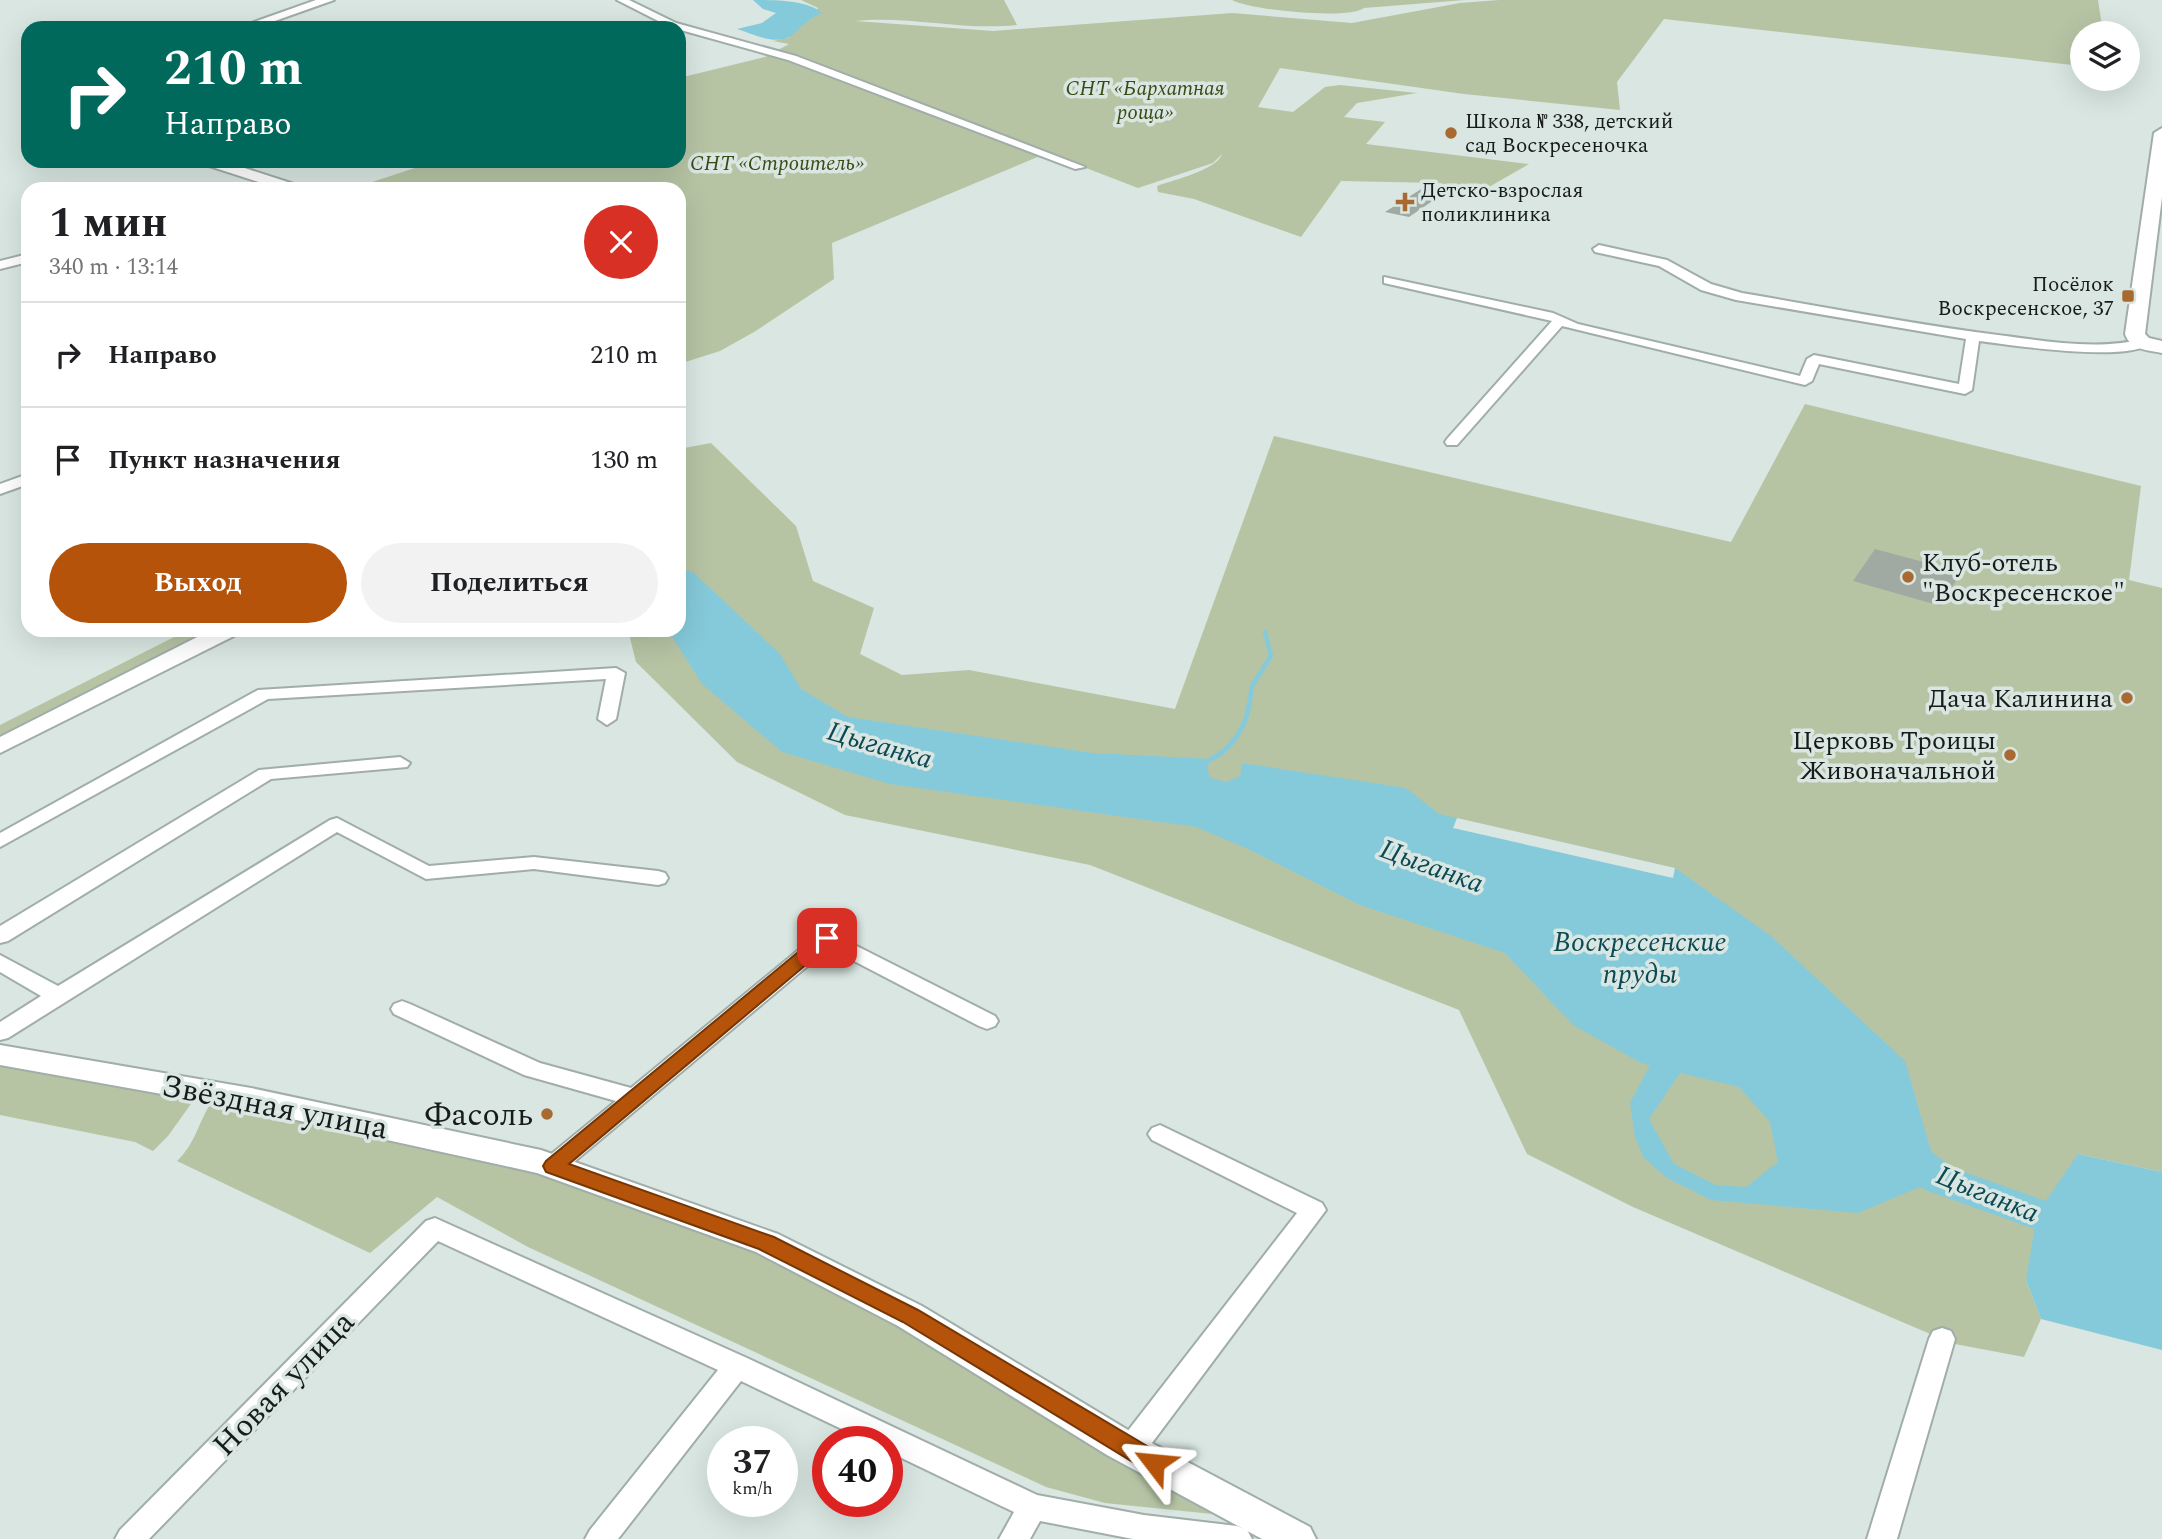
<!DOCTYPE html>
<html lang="ru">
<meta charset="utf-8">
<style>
:root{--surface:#fff;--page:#f2f2f2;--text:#202124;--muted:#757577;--line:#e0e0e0;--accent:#b45309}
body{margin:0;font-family:Spectral,serif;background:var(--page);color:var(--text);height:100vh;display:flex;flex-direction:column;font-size:26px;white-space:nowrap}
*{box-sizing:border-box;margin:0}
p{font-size:23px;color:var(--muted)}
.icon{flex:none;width:38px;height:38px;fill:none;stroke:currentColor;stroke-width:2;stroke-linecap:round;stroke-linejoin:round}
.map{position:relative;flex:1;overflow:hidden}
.drawer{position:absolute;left:21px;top:182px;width:665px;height:455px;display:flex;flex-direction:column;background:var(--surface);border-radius:21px;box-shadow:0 7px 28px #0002}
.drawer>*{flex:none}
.guide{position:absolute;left:21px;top:21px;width:665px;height:147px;border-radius:21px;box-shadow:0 7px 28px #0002;background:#00695c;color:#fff;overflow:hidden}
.buttons{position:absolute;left:2070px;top:21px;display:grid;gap:14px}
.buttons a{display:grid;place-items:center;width:70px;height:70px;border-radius:50%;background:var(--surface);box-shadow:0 7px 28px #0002;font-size:35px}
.speed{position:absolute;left:707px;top:1426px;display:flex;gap:14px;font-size:35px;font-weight:700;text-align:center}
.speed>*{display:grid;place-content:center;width:91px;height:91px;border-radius:50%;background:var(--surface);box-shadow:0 7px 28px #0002;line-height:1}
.speed small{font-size:18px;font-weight:400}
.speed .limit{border:10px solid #d22;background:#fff;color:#111}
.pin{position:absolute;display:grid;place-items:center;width:60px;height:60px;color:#fff;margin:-30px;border-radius:14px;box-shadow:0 4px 10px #0006}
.me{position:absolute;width:77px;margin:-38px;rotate:299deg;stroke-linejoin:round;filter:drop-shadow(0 0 5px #0008)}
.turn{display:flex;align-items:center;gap:24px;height:147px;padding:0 28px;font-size:32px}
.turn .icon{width:91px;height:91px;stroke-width:2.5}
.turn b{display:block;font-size:49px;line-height:60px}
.round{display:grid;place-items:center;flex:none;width:74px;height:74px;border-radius:37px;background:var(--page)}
.headline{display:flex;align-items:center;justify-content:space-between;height:119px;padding:0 28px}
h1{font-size:42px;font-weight:700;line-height:52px}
.button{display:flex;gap:14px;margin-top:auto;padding:14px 28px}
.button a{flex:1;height:80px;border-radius:42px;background:var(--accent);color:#fff;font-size:28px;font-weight:700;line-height:80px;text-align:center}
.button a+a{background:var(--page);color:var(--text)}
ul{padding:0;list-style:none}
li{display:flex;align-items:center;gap:21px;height:105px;padding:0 28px;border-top:2px solid var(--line)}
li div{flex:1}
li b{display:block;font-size:26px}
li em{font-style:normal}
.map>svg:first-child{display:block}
.green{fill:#b6c4a4}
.water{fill:#85cada;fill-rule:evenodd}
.pier{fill:#d9e6e1}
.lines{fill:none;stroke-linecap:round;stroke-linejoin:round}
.stream-far1{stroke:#85cada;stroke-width:4.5}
.stream{stroke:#85cada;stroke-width:5}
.river{fill:#85cada;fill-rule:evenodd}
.building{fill:#a1aaa2}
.minor-casing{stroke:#a0ada8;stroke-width:4}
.tertiary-casing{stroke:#a0ada8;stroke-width:4}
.secondary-casing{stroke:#a0ada8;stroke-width:4}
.minor{fill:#fff;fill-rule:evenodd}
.tertiary{fill:#fff;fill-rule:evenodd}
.secondary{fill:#fff;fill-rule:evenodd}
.route{fill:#b45309;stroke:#753606;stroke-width:2}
.poi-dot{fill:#a86a30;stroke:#d9e6e1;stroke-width:2.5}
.labels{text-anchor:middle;stroke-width:7;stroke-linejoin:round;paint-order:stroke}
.far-park-label{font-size:21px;font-style:italic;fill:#384b15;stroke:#d9e6e1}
.far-poi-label{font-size:21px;fill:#171b1a;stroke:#d9e6e1;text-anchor:start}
.poi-label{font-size:26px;fill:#171b1a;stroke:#d9e6e1;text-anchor:end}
.water-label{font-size:28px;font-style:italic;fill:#0b4955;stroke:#d9e6e1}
.near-street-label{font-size:32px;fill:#171b1a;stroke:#d9e6e1}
.near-poi-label{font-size:32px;fill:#171b1a;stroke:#d9e6e1;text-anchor:end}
</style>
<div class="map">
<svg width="2162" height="1539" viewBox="0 0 2162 1539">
<rect width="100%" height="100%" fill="#d9e6e1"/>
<path class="green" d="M801,0H1004L1017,25C963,31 908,15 855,21L993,31L1232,13L1352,23L1460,3L1499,0H2098L2103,33H2082V66L1664,19L1617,82L1620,110L1464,94L1280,68L1258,107L1293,112L1325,87L1340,85L1417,93L1357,103L1344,117L1385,122L1366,144L1529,164L1482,191L1438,183L1341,181L1301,237L1194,199L1158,192L1157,186C1173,180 1217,170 1222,154L1213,163L1138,188L1047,153L832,243L834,279L754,332L720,351L679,364V189H351L436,161H679V78L765,57L789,44L773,41L788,38L818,8Z
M1232,0H1465L1364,8C1349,20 1249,10 1232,0Z
M1805,404L2141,486L2129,580L2162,588V1172L2078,1154L2026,1280L2041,1319L2024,1357L1955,1344L1942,1339L1633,1207L1527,1154L1459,1010L1090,865L845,815L737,762L636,662L628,630H679V449L711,443L796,526L813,581L874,608L860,654L902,675L969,670L1175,709L1274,436L1731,542Z
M188,630H216L0,740V725Z
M0,1061L198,1094L168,1136L153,1151L135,1142L0,1115Z
M214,1098L591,1185L829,1281L1222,1515L1105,1503L1046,1487L528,1247L437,1197L370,1253L177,1161C197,1142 198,1121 214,1098Z"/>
<path class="water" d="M753,0C775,0 808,0 822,13C809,18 802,27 791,36C776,46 753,34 737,29L762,23L776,13L763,9Z
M679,569L693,572L780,654L801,689L848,717L1093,753L1211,759L1207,768L1210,778L1227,782L1240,776L1242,763L1406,788L1439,814L1675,868L1771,936L1905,1061L1939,1179L1858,1213L1711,1200L1667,1178L1644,1158L1635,1137L1630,1103L1650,1065L1641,1063L1573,1025L1505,953L1360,905L1248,849L1196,827L890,784L782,752L702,684L668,630H679ZM1680,1073L1739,1087L1770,1122L1778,1162L1746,1187L1716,1185L1674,1164L1649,1119Z
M2078,1154L2162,1172V1350L2041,1319L2026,1280L2037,1214Z"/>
<path class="pier" d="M1457,818L1675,868L1673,878L1453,828Z"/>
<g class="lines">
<path class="stream-far1" d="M1249,707L1252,686L1271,656L1265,632"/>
<path class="stream" d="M1211,759C1231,750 1246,727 1249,705"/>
<path class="river" d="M1907,1139L1921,1144L1953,1168L2091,1217L2097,1228L2091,1239L2076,1244L1925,1190L1893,1164L1887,1154L1893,1144Z"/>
</g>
<path class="building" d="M1429,184L1450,189L1409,217L1385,212Z
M1875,549L1961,572L1941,606L1853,581Z"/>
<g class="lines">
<defs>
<path id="minor" d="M617,0H629L676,23L796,56L1085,167L1075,169L788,60L670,27Z
M1599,245L1667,260L1711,284L1742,293C1830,308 1917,325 2006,336C2049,342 2100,350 2143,339L2150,343C2129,363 2011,345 1979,341L1972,390L1965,394L1819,364L1812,381L1805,385L1562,326L1457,445H1447L1445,442L1447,439L1552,321L1384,283V277L1553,313L1578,324L1800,376L1807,359L1814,355L1959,384L1966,339L1736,300L1701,290L1659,266L1595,252L1593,249Z
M28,254V262L0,269V261Z
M28,474V484L0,494V484Z
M616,668L625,673L616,719L607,725L598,719L606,679L268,699L0,847V833L258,690Z
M400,757L410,763L407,767L271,779L8,941L0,943V926L259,770Z
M337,818L429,866L534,857L658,871L665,873L668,878L665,883L658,885L534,869L426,879L337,832L8,1038L0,1040V1022L41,996L0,972V955L58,986L330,820Z
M827,931L995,1016L998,1021L995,1026L987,1029L979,1026L829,948L562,1172L553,1175L544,1172L541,1166L544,1160L616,1101L524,1075L394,1014L391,1009L394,1004L402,1001L410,1004L540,1063L631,1088L819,933Z
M1160,1125L1322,1203L1326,1210L1140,1459L1130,1462L1120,1459L1116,1450L1120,1441L1297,1213L1152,1140L1148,1134L1152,1128Z
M435,1218L747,1358L1037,1495L1144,1515L1237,1526L1247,1530L1252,1539H1133L1040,1521L1030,1539H999L1014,1512L887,1451V1442H869L741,1381L618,1539H585L590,1530L718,1370L438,1241L149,1539H115L120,1530L426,1221Z
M1942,1328L1951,1331L1955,1339L1897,1539H1867L1929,1339L1933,1331Z"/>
<path id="tertiary" d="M316,0H334L255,28H237Z
M201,161H223L300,186L302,189H280L203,164Z
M211,630H239L236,635L0,753V737Z
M0,1045L251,1088L541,1150L778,1234L922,1306L1133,1433L1310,1527L1316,1539H1262L1107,1455L898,1326L756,1252L537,1173L251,1110L0,1065Z"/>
<path id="secondary" d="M2162,128V197L2145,334L2149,338L2162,341V353C2148,350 2130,350 2125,334L2154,133Z"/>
</defs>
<use href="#minor" class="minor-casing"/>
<use href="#tertiary" class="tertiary-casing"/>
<use href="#secondary" class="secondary-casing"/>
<use href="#minor" class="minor"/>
<use href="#tertiary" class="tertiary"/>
<use href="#secondary" class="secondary"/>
</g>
<path class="route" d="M827,932L833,934L836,938L833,942L569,1164L774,1237L918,1310L1162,1455L1166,1463L1162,1470L1154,1473L1146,1470L903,1322L759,1249L546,1172L543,1166L546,1161L820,934Z"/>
<g class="poi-dot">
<circle cx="1451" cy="133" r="7"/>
<path d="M1401.5 191.5h7v7h7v7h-7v7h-7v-7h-7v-7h7z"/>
<rect x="2121" y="289" width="14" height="14" rx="3.5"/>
<circle cx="1908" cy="577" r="7"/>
<circle cx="2127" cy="698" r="7"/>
<circle cx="2010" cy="755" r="7"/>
<circle cx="547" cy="1114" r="7"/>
</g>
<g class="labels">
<g class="far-park-label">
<text x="1145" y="95">СНТ «Бархатная<tspan x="1145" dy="24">роща»</tspan></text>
<text x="777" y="170">СНТ «Строитель»</text>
</g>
<g class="far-poi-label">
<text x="1465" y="128">Школа № 338, детский<tspan x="1465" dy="24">сад Воскресеночка</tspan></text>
<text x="1421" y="197">Детско-взрослая<tspan x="1421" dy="24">поликлиника</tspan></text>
<text x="2114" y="291" text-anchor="end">Посёлок<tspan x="2114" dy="24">Воскресенское, 37</tspan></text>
</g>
<g class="poi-label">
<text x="1922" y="571" text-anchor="start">Клуб-отель<tspan x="1922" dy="30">"Воскресенское"</tspan></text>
<text x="2113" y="707">Дача Калинина</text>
<text x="1996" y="749">Церковь Троицы<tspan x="1996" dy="30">Живоначальной</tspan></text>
</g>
<g class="water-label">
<text transform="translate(880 744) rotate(16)" y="10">Цыганка</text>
<text transform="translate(1432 865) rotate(20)" y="10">Цыганка</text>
<text x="1640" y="951">Воскресенские<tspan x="1640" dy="32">пруды</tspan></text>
<text transform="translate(1988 1193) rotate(22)" y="10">Цыганка</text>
</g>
<g class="near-street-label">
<text transform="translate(275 1106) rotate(11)" y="11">Звёздная улица</text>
<text transform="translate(283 1383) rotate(-46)" y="11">Новая улица</text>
</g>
<g class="near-poi-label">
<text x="533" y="1125">Фасоль</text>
</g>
</g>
</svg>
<div class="buttons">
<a><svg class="icon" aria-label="layers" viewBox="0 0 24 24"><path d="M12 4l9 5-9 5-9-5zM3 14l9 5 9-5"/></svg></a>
</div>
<div class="speed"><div>37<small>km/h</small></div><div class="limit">40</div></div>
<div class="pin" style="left:827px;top:938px;background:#d93025"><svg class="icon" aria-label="arrive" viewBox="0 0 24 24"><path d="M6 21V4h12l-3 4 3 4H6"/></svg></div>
<svg class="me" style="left:1154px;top:1463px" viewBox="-20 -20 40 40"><path d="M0-17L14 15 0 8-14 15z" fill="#b45309" stroke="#fff" stroke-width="4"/></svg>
<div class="guide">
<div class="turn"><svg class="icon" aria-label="right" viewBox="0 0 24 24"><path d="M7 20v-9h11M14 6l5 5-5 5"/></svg><div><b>210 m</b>Направо</div></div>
</div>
<section class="drawer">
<div class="headline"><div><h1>1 мин</h1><p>340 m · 13:14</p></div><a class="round" style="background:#d93025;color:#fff"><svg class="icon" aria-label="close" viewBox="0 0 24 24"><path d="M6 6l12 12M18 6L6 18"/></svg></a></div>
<ul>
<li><svg class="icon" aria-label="right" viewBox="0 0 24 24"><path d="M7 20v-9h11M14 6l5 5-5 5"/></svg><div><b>Направо</b></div><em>210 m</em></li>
<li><svg class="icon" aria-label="arrive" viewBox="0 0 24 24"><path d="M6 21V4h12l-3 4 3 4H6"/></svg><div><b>Пункт назначения</b></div><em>130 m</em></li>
</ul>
<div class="button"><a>Выход</a><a>Поделиться</a></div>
</section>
</div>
